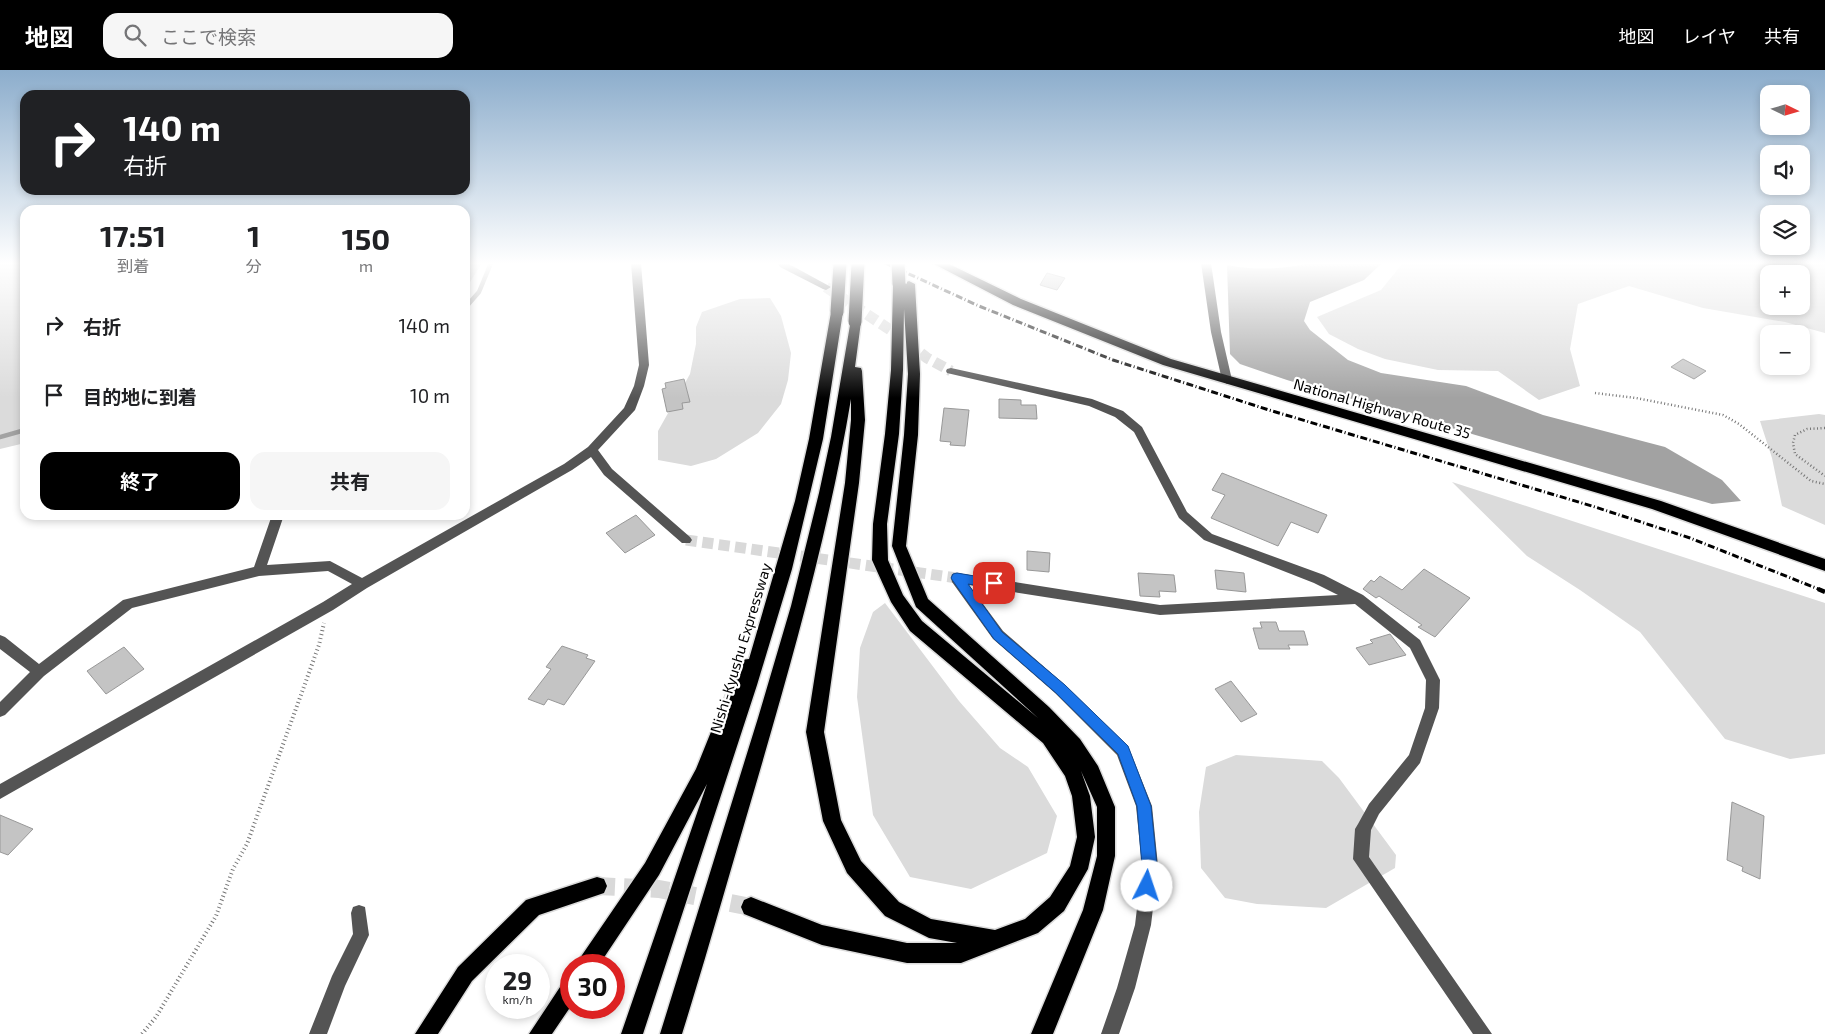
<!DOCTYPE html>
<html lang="ja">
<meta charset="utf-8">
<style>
:root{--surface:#fff;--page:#f6f6f6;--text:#202124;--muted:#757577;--accent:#000}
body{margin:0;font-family:"Exo 2","Noto Sans JP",sans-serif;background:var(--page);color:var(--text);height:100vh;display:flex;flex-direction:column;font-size:19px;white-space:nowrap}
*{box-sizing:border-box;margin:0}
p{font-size:16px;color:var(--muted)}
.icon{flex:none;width:28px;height:28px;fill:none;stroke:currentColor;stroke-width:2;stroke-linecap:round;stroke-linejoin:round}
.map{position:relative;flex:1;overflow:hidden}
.drawer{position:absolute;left:20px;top:135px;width:450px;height:315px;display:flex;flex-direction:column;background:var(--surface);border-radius:15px;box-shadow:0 2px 8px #0003}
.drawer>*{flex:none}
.hud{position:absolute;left:20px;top:20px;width:450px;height:105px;border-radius:15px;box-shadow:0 2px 8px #0003;background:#202124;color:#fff;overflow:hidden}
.needle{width:32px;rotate:95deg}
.controls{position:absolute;left:1760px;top:15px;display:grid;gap:10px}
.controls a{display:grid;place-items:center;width:50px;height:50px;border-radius:10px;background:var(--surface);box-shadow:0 2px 8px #0003;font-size:25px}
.speed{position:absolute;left:485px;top:884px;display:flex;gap:10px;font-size:25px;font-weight:700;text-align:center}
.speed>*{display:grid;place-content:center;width:65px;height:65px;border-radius:50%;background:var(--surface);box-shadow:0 2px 8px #0003;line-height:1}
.speed small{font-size:12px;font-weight:400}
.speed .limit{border:8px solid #d22;background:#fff;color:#111}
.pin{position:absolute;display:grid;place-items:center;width:42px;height:42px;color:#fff;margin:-21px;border-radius:10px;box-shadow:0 2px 8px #0006}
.me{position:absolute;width:55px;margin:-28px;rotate:4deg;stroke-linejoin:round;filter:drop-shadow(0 0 4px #0008)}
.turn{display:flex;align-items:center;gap:18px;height:105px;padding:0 20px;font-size:22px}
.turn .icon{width:65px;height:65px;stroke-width:2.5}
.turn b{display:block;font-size:35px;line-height:42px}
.eta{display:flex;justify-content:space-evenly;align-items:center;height:85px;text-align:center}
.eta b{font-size:30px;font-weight:700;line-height:35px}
.button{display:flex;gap:10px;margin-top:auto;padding:10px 20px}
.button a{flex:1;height:58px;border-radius:15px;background:var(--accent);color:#fff;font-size:20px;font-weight:700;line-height:58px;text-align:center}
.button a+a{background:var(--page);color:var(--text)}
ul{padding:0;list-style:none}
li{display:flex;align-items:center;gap:15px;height:70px;padding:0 20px}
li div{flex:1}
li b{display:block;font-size:19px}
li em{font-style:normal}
header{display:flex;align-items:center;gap:30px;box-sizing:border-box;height:70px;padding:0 25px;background:var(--accent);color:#fff}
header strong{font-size:24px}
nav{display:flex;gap:28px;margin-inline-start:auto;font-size:18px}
.search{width:350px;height:45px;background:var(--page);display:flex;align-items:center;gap:12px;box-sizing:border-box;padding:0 18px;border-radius:15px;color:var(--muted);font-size:19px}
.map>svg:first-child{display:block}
.green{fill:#dbdbdb;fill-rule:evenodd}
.water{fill:#a2a2a2}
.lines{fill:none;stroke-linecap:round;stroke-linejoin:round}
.stream{stroke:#a2a2a2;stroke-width:4.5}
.building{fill:#c4c4c4;stroke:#989898}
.minor-tunnel{stroke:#d9d9d9;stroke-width:11;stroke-dasharray:11 5.5;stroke-linecap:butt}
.highway-tunnel{stroke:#d9d9d9;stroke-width:18;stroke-dasharray:18 9;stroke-linecap:butt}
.highway-casing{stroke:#dbdbdb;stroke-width:3}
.path-far1{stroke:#767676;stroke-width:2.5;stroke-dasharray:1 2.5;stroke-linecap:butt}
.path{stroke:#767676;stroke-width:4;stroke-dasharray:1 3;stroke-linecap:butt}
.minor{fill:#545454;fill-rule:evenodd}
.highway{fill:#000;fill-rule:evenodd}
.rail-far1{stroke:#000;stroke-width:3;stroke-dasharray:7 2.5 1 2.5;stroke-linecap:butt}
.rail{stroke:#000;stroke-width:4.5;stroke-dasharray:9 3 1 3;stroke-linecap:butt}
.highway-bridge-casing{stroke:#dbdbdb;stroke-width:16;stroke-linecap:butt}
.highway-bridge{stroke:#000;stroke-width:13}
.route{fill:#1a73e8;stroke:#114b97}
.labels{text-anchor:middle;stroke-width:4.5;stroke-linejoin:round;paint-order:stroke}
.street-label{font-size:15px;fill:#000;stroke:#fff}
</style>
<header>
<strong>地図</strong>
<div class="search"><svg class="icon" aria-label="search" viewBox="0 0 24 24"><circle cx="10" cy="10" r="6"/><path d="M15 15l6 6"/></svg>ここで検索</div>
<nav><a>地図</a><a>レイヤ</a><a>共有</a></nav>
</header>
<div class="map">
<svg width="1825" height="964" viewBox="0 0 1825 964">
<rect width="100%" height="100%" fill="#fff"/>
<path class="green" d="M0,193H25V373L0,379Z
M465,193H482L465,220Z
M1403,193H1825V263L1785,252L1703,238L1629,216L1578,234L1570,279L1580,316L1539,330L1498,301L1438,300L1385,289L1358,279L1329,264L1317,247L1381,220ZM1769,204H1801V236H1769Z
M770,228L781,246L791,283L788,310L781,334L758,363L716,389L691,396L658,390V361L690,304L696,274V257L702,242L740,229Z
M1819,344L1825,345V455L1782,436L1772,388L1760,351Z
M1452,412L1825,533V684L1790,689L1725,669L1640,562L1580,520L1527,486Z
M885,533L959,631L1000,678L1028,697L1057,746L1047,783L971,819L910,807L873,745L857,627L860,578L873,542Z
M1236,685L1322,691L1339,708L1396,785L1395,798L1326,838L1257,834L1225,828L1201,798L1199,742L1206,697Z"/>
<path class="water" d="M1312,193H1382L1364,210L1310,232L1304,251L1310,260L1348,290L1381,303L1466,316L1543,345L1665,377L1722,410L1741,431L1712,434L1287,310L1240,294L1230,284L1227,195C1260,201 1280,199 1312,193Z"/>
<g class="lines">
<path class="stream" d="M465,238L479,222L491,193
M0,367L25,360"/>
</g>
<path class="building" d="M1047,203L1065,208L1057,220L1040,215Z
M1683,289L1706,301L1694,309L1671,297Z
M684,309L690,332L682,333L683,339L667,342L662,319L666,318L665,313Z
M999,329L1021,330V335H1036L1037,349L999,348Z
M944,338L969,340L965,376L950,375L951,372L940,371Z
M1222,403L1327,445L1318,463L1291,452L1278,476L1211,448L1225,425L1212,420Z
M636,445L655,465L625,483L606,463Z
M1027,481L1050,483L1049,502L1027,500Z
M1424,499L1470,528L1435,567L1418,557L1422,555L1379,526L1376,528L1363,519L1371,510L1374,512L1380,506L1402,520Z
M1215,500L1244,503L1246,522L1217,519Z
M1138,503L1174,505L1176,522L1159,521L1160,527L1140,526Z
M1260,552H1276L1279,561H1304L1308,575H1288L1290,579H1259L1253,558H1262Z
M1390,564L1406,585L1369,595L1356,578L1373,573L1370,570Z
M562,576L588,585L586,588L595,591L564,635L548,629L544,635L528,629L551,599L546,597Z
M124,577L144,599L106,624L87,601Z
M1231,611L1257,644L1241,652L1215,619Z
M1732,732L1764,746L1760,809L1742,801L1743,797L1727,790Z
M0,745L33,759L8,785L0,782Z"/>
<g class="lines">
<path class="minor-tunnel" d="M826,217L901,267L927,288L951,301
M686,470L957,508"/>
<path class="highway-tunnel" d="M597,816L659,819L751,837"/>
<defs>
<path id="highway" d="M932,193H947L1021,229L1171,289L1661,431L1825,489V501L1652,439L1163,295L1013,235Z
M899,211L904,213L909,211L915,214L920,304L918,365L906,476L928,529L1049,637L1080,669L1098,696L1115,737V786L1103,840L1053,964H1031L1083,840L1097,786V737L1081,701L1090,726L1095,767L1088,799L1064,841L1038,863L961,893H907L822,875L744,844L741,837L744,830L751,827L822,855L907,873H957L929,868L885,846L847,803L823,751L806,662L845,413L851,350V329C829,460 793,587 756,714C731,798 708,881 682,964H660L758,648L791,536L819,423L831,367L851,249H859L861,252L855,297L861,298L862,301L865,350L859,413L824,662L841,750L861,791L899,832L931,849L995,860L1025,849L1050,827L1070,796L1077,767L1072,726L1065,706L1043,673L910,561L891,532L872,490L873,454L885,364L891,300L893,214ZM904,239L908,304L904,365L892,476L916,537L1038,648L922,551L903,525L888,490L887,454L899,364L903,300Z
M837,238L843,242L823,369L792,499L757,615L643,964H621L707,714L659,805L599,895H577L580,888L645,793L696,699L740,590L749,589L795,431L809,369L831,242Z
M597,807L604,809L607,816L604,823L539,845L472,911L438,964H415L458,897L526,830Z
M571,908V936L552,964H529L564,911Z"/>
</defs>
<use href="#highway" class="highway-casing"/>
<path class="path-far1" d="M1595,323L1636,328L1723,345L1739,354L1811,411L1825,414
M1825,358L1807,359L1795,365L1793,373L1795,384L1825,406"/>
<path class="path" d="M142,964L156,947L216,846L233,799L247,774L319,575L324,553"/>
<path class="minor" d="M631,193H641L649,295L644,316L635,340L598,380L612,399L690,467L692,470L690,473H682L604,405L591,387L572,400L367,518L333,540L0,729V714L323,532L352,514L328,501L259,506L132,538L44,606L5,645L0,647V632L30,602L0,579V565L5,567L39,594L123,530L254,497L272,445H284L267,495L330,491L362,508L564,394L588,377L624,338L634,316L639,295Z
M777,193H787L831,217L826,220L823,219L780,197Z
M1201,193H1211L1221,262L1232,310L1227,314L1222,310L1211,262Z
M951,298L1092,329L1123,341L1142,357L1187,442L1212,464L1324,505L1363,525L1420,570L1440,610L1439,638L1420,693L1379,744L1371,760L1369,787L1492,964H1473L1353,789L1355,759L1358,754L1369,734L1409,685L1425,638L1426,610L1410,578L1355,534L1160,545L969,515L1003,561L1065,615L1128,676L1152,736L1158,796L1151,855L1135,918L1119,964H1101L1117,918L1135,855L1142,796L1136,736L1117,685L1055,623L993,569L952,512L951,508L952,504L957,503L1160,535L1338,525L1314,513L1204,470L1179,448L1134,362L1115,347L1089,336L947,303L946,301L947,299Z
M359,835L365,837L369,865L345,916L327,964H309L332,906L353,864L351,843L353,837Z"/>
<use href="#highway" class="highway"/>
<path class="rail-far1" d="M885,193L979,236L1113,290L1269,340L1592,436L1690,468L1821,520"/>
<path class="rail" d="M1818,519L1825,522"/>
<defs>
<path id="highway-bridge" d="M898,193L899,214
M837,242L840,193
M855,252L858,193"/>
</defs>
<use href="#highway-bridge" class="highway-bridge-casing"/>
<use href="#highway-bridge" class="highway-bridge"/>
</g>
<linearGradient id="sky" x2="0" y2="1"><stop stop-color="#8cadcc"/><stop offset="0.59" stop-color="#fff"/><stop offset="1" stop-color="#fff" stop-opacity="0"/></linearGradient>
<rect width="1825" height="328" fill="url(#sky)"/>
<path class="route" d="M957,503L998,510L1000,513L994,518L968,514L1002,562L1065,615L1128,676L1151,736L1157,796L1153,821L1147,823L1142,821L1140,816L1142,796L1137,736L1118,684L1056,623L994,569L953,511L951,508L953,504Z"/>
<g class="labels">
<g class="street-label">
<text transform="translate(1382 339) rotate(16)" y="5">National Highway Route 35</text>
<text transform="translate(741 578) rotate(-73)" y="5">Nishi-Kyushu Expressway</text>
</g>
</g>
</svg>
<div class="controls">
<a><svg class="needle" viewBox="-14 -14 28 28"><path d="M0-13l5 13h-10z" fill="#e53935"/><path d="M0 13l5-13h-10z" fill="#757577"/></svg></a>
<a><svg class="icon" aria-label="sound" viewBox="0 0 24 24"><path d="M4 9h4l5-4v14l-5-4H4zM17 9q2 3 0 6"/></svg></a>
<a><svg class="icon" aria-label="layers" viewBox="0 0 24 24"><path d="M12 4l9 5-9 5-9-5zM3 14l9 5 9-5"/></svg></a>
<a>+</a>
<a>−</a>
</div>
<div class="speed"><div>29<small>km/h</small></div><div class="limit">30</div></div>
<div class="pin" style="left:994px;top:513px;background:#d93025"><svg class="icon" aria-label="arrive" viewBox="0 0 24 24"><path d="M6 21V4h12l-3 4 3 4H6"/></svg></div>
<svg class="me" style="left:1147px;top:816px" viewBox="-20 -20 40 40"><circle r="19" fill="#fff"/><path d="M0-13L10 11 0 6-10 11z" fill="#1a73e8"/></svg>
<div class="hud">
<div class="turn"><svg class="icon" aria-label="right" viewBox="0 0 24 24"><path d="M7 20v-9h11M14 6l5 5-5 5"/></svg><div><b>140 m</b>右折</div></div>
</div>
<section class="drawer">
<div class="eta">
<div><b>17:51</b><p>到着</p></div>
<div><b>1</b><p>分</p></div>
<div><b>150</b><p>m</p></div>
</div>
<ul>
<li><svg class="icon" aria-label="right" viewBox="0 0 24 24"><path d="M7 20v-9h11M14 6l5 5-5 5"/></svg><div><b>右折</b></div><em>140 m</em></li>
<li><svg class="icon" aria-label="arrive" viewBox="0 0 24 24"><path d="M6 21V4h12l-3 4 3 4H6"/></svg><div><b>目的地に到着</b></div><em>10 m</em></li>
</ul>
<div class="button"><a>終了</a><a>共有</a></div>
</section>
</div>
